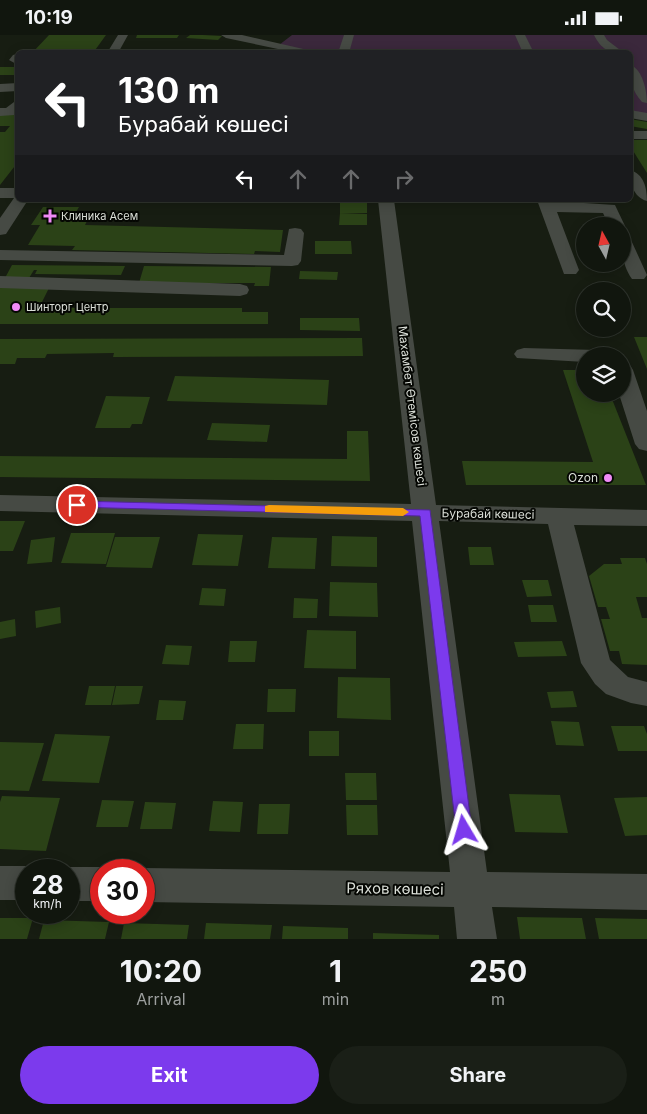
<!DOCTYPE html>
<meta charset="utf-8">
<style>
:root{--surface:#11160e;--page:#1a1f17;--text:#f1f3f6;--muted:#9c9f9e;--line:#30352e;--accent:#7c3aed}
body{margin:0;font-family:Inter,sans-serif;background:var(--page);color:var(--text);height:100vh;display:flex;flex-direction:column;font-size:19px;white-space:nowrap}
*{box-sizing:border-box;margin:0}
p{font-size:16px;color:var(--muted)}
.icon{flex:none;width:28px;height:28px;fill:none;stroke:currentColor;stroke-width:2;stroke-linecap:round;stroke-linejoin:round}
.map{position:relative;height:904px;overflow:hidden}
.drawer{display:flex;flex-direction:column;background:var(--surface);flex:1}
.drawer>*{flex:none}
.guide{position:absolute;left:15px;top:15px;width:618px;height:152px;border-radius:8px;box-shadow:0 2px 12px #0003,0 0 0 1px var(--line);background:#202124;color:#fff;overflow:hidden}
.needle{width:32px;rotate:352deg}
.tools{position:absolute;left:576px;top:182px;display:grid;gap:10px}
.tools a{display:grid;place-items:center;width:55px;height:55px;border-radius:50%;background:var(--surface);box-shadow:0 2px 12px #0003,0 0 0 1px var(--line);font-size:25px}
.speed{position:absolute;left:15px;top:824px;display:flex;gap:10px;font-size:25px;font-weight:700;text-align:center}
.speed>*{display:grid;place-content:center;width:65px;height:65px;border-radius:50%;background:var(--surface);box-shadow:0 2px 12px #0003,0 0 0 1px var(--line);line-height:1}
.speed small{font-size:12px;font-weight:400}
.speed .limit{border:8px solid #d22;background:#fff;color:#111}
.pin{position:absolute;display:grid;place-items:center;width:42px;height:42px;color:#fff;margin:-21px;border:2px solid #fff;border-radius:50%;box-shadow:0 1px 5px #0007}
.me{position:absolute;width:55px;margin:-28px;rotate:353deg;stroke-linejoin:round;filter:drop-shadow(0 0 4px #0008)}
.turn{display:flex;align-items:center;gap:18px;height:105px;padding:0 20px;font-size:22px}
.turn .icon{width:65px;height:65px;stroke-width:2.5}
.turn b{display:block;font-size:35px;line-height:42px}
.lanes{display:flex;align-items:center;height:48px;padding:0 20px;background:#0003;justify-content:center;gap:25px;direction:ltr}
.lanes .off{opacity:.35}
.eta{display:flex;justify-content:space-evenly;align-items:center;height:85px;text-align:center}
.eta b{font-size:30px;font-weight:700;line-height:35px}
.action{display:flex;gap:10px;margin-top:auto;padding:10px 20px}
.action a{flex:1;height:58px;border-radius:30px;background:var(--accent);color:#fff;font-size:20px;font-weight:700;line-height:58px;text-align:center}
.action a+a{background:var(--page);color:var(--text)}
.status{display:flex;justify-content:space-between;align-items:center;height:35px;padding:0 25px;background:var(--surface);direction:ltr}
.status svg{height:14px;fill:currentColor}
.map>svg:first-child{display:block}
.green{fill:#3b283c}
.building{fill:#2b4217}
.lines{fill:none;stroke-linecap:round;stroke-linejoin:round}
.minor{fill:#464a44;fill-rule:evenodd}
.route{fill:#7c3aed;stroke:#51269a}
.slow{fill:#f59e0b}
.poi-dot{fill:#f08bf6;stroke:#050703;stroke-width:2}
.labels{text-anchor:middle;stroke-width:4;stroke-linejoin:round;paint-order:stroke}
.far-poi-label{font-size:11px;fill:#dbdfd8;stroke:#050703;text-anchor:start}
.street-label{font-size:12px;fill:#dbdfd8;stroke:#050703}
.poi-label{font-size:12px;fill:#dbdfd8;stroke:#050703;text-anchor:end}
.near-street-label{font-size:15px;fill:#dbdfd8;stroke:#050703}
</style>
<div class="status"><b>10:19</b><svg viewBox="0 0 49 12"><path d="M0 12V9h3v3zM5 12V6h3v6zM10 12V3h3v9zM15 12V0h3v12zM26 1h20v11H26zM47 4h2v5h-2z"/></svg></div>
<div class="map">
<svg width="647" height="904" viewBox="0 0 647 904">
<rect width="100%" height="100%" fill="#171d12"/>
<path class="green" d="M292,0H647V82L630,79V18H316L279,10Z"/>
<path class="building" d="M49,0H106L93,18H32Z
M137,0H179L177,3H136Z
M190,0H203L222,1L218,5L186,3Z
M0,32H18V37L14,40H0Z
M0,80H18V127L0,150V97H5L10,91H0Z
M630,84L647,87V94L630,91Z
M630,105H647V138L630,111Z
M340,167H367V178H340Z
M43,172H79L71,186H87L85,190L283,195L280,217L255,216L254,219L72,215L75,211L28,210L40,190H31Z
M340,178L367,179V190H339Z
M315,206H351L352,219H315Z
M12,230L125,231L121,240L35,239L37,235H34L29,243H5Z
M144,231L271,232L269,251H254L255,248H139Z
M300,236L338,237L337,245L299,244Z
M0,251H50L39,273H242V277H268V289H0Z
M300,283H359L360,296L300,295Z
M634,302H647V334Z
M362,303L363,321L113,322L114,318L47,319L45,323H17L15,329H0V304Z
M563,335H585V359H610L646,450H466L462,426L593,427Z
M175,341L329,345L327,370L167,366Z
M106,361L150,362L142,389H132L130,393H95Z
M212,388L270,390L267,407L207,405Z
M347,396H368L370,446L0,442V421L347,424Z
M0,486H25L13,516H0Z
M71,498H115L106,529L61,528Z
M198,499L243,500L238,531L192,530Z
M332,501L377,502V532L331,531Z
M55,502L52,527L27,529L31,505Z
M115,502H160L152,533L106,532Z
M272,502L317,503L315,534L268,533Z
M468,512H491L494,530H470Z
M620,523H645L647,529V562H636L642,583H647V630L622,629L619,616H610L601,584H610L606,572H598L589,541L604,529H622Z
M522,545H548L552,561L527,562Z
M330,547L377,548L378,582L329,581Z
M202,553L226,554L224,571L199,570Z
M294,563L318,564L317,583H293Z
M528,570H553L557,587H531Z
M60,572L61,588L36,593L35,576Z
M15,584L16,601L0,604V587Z
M307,595L356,596V634L304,633Z
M230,606H257L255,627H228Z
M562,606L567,621L518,622L514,607Z
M166,610L192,611L189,630L162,629Z
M338,642L390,643L391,685L337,683Z
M89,651H115L111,670H85Z
M116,651H143L139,669L112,670Z
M268,654H296L295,677H267Z
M573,656L577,672L551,673L547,657Z
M159,665L186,666L183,685H156Z
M551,686L579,687L584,711L556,710Z
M236,689H264L263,714H233Z
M611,691H644L647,699V716H618Z
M309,696H339V721H309Z
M55,699L110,701L99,748L42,746Z
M0,707L44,708L29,756L0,755Z
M345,738H376L377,765H346Z
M509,759L560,760L568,798L515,797Z
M2,761L60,763L46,816L0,814V767Z
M647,762V800L625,801L614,763Z
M102,765L134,766L128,792H96Z
M213,766L243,767L240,797L209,796Z
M145,767L176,768L172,794H140Z
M259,769H290L288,799H257Z
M346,770H377L378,800H347Z
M517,882L582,883L586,904H520Z
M0,883H33L27,904H0Z
M595,883L647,884V904H599Z
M44,885L109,887L105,904H39Z
M124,888L189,890L187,904H121Z
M206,888L272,890L270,904H204Z
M283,891L348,893V904H282Z
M373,898L439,900V904H373Z"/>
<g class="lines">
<path class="minor" d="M118,0H128L118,18H107Z
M221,0H242L321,18H297L226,3Z
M344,0H354L349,18H338Z
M515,0H525L534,18H523Z
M594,0H604L607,5L624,18C609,18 601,14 594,0Z
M17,19H18V30L9,25L13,20Z
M630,30C643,34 647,57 647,68L642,67C632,56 630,45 630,30Z
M18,48V56L0,57V49Z
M18,64V76L14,80L0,81V73H6Z
M630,75L647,78V86L630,83Z
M630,96H647V104H630Z
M630,135C644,139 647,153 647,166C633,162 630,148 630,135Z
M0,153H18V165H28L6,199L0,200V183L14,163H0Z
M378,165H394L436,470L647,475V491L574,490L610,625L628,642L647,647V671L631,668L606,659L595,649L581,628L548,489L439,486L487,837L647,839V875L492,872L497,904H457L454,872L144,867V835H138L144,833L450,837L412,486L0,476V460L411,469Z
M537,165L615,170L625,191L622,195V191H609L603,178L557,177L579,235L576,239H564Z
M295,193L301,194L304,198L301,226L298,230L292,231L0,225V215L284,220L289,194Z
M622,200L628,201L631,205L647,240L644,244H632C622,230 622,216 622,200Z
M0,241L240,249L247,251L249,255L247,259L240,261L0,253Z
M524,313L597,315L604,317L607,321H585V327L517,323L514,319L517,315Z
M622,329L630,330L633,335L647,376V416L639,414L635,409L619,359H622Z
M0,831H26L37,835H26V865H0Z
M69,832H101L110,835H101V866H69V835H60Z"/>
</g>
<path class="route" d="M77,466L430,475L472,795L470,800L464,802L458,800L456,795L420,481L73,472L72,470Z"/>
<path class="slow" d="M269,470L403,473L409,477L403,481L265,477V471Z"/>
<g class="poi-dot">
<path d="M47.5 173.5h5v5h5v5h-5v5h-5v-5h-5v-5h5z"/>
<circle cx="16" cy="272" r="5"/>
<circle cx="608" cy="443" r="5"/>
</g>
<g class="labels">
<g class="far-poi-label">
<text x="61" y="185">Клиника Асем</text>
<text x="26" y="276">Шинторг Центр</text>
</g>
<g class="street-label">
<text transform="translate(412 371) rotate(83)" y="4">Махамбет Өтемісов көшесі</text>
<text transform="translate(488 479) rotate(1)" y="4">Бурабай көшесі</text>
</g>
<g class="poi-label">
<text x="598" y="447">Ozon</text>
</g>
<g class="near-street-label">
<text transform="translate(395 854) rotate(1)" y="5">Ряхов көшесі</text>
</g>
</g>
</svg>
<div class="tools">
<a><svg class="needle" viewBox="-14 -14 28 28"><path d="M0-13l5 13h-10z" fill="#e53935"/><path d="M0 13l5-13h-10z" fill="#9c9f9e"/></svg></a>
<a><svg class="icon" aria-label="search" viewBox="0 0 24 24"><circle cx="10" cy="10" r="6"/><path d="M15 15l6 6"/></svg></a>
<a><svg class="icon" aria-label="layers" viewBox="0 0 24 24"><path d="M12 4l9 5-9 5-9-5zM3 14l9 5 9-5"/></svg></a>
</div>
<div class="speed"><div>28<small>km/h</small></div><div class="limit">30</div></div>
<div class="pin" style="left:77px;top:470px;background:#d93025"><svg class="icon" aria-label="arrive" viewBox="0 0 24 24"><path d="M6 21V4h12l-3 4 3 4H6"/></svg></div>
<svg class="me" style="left:464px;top:795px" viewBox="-20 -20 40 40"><path d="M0-17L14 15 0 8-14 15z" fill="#7c3aed" stroke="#fff" stroke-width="4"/></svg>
<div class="guide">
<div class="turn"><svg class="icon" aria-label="left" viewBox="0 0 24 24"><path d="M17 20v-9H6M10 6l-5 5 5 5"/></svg><div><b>130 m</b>Бурабай көшесі</div></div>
<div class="lanes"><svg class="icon" aria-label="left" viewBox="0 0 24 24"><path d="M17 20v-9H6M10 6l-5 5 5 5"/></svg><svg class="icon off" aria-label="ahead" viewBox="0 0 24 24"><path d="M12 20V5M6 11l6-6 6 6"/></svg><svg class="icon off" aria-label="ahead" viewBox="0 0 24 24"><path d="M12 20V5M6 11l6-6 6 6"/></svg><svg class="icon off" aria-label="right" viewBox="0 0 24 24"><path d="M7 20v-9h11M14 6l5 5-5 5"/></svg></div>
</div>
</div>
<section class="drawer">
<div class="eta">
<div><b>10:20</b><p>Arrival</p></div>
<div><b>1</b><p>min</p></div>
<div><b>250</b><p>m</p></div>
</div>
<div class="action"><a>Exit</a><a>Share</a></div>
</section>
